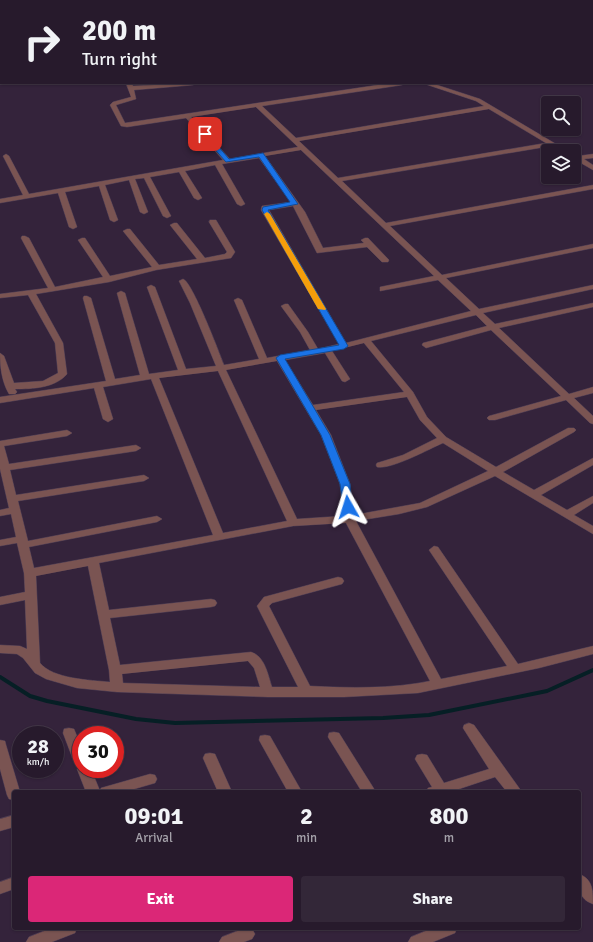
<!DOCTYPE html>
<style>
:root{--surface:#271a2c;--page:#332738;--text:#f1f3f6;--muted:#a4a1a9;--line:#433848;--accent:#db2777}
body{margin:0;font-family:Signika,sans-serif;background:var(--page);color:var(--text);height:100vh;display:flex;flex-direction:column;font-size:15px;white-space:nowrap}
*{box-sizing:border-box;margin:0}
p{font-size:13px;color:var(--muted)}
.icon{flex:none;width:22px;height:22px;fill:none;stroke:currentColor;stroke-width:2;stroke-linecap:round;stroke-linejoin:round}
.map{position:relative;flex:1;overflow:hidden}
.details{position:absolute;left:12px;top:790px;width:569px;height:140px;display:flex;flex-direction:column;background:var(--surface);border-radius:4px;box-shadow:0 1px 3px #0004,0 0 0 1px var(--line)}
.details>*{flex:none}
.guide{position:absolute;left:0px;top:0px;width:593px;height:84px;box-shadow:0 1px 3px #0004,0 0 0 1px var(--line);background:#271a2c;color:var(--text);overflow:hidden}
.buttons{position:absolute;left:541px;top:96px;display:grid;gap:8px}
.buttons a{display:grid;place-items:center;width:40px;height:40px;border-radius:4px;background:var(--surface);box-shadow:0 1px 3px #0004,0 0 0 1px var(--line);font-size:20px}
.speed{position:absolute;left:12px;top:726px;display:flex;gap:8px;font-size:20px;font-weight:700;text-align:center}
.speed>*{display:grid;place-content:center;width:52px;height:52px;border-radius:50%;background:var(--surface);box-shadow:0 1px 3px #0004,0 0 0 1px var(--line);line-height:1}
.speed small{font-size:10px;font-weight:400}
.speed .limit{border:6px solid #d22;background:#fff;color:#111}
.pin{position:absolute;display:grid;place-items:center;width:34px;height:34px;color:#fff;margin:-17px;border-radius:8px;box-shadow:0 2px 6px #0006}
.me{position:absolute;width:44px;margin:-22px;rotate:354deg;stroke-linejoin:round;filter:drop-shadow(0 0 3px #0008)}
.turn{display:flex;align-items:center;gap:14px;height:84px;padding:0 16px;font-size:18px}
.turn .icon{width:52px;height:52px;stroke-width:2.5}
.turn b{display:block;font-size:28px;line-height:34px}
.eta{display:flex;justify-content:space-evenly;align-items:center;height:68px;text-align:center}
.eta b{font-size:24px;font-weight:700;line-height:28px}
.button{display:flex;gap:8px;margin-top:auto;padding:8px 16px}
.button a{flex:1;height:46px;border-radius:4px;background:var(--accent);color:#fff;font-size:16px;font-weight:700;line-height:46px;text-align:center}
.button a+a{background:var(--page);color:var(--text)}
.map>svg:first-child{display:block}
.green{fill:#29442d}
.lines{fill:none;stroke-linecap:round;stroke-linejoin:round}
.stream{stroke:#061f25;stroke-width:4}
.river{fill:#061f25;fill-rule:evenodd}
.minor-casing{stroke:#4e3e55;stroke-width:1}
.major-casing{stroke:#4e3e55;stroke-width:1}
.minor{fill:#7a5452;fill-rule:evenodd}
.major{fill:#c87a77;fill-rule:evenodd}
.route{fill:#1a73e8;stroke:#114b97}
.slow{fill:#f59e0b}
</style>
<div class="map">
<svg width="593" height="942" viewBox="0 0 593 942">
<rect width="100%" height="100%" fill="#34233b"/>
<path class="green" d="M479,0H593V65L592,1Z"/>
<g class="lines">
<path class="stream" d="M0,677L30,696L47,701L136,719L175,723L383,718L429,715L547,691L593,670"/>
<path class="river" d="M0,33H1V39H0Z"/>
<defs>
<path id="minor" d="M472,0H478V1H472Z
M592,66H593V70H592Z
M592,78H593V82H592Z
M126,83H132L133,86L196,83L193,85L134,90L136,99L116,105L125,123L391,83H405L402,85L262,106L296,138L484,106L476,101L422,83H431L480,99L566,150L567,151H559L551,146L342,181L386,223L593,185V189L390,226L442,275L593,244V248L446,278L479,309L593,285V289L483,313L495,324L593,303V307L499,328L569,394L593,387V393L574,398L593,416V424L590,423L566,400L495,420H489L487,418L489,416L561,396L491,330L426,348L422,345L423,343L487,326L476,315L371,341L413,392L427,417L446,437L496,467L568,428H574L576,430L574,432L503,472L534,490L593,458V465L541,495L567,510L593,496V503L574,515L593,526V534L495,476L427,507L399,514L356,521L441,679L507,666L429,550L434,546L438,547L518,664L593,646V654L539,668L418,693L344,697H268L117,692L77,688L46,679L35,673L23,658L17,654L0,653V645L20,646L27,649L25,600L0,605V597L25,592L24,573L17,543L0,546V540L16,537L11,514L0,516V510L9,508L0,469V441L67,430L72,433L67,436L4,446L9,464L136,445L141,448L136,451L10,470L16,495L144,475L149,478L144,481L18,501L28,541L157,516L162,519L157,522L29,547L34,568L213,535L151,379L103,387L113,419L108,422L103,419L94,388L0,403V397L106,381L83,298L84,296H87L91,298L115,379L140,375L117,293L121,291L125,293L149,374L178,370L147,287L151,285L155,287L186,369L216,366L190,303L179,281L183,279C192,281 219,352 224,365L259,359L234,300L238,298L242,300L267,358L310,350L300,332L281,306L285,304H288L308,332L318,349L339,344L261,210L262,206L291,202L259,158L222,164L245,204L241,206L237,204L215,165L185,171L202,198L198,200L194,198L179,172L150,177L171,216L167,218L163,216L144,178L135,179L148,212L144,214L140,212L129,180L105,185L118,220L114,222L110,220L99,186L65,192L77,227L73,229L69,227L58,193L0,203V199L23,195L3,156L6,154L9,156L29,194L223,160L186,118L127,127L121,126L110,105L113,102L131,97ZM256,107L298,147L230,159L191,117ZM489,109L546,143L338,178L299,141ZM301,150L434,276L380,287V291L438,280L471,311L346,343L269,210L293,206L317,253L367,247L382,262H388L389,260L368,238H365L361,240L364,243L323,248L305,212L265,156ZM364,343L404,392L313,405L285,360L325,353L342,381L345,382L350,379L332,351ZM277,361L321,435L340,484L343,516L297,519L226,370ZM218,371L287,521L223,533L159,378ZM407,397L420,420L437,438L403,455L377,463L376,465L377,467C391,470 429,449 443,443L488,471L420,503L354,515L350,484L331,435L316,410ZM346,523L430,681C391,689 349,688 310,686L269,606L272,603L342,584L344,581L342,578L338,577L264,597L257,606L298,687H272C268,675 265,656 251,652L120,665L110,618L211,607L215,606L217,603L215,600L211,599L109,610L99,563L293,526ZM88,566L109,670L110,682C90,680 53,679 40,663L36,576ZM248,661L254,668L260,687L123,683L122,674Z
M574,154L578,156L593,154V158L584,159L593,165V170L574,159Z
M210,220H216L235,252L231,258L156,270L109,282L36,294L63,343L67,374C55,388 33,389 15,389L17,392L15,394H9C2,382 0,368 0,353L4,356L14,383L43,381L58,373L55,343L28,295L0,298V294L48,288L21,238L22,236H25L29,238L55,287L103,277L78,240L82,238H85L110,276L152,267L123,231L127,229H130L159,265L197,259L170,225L174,223H177L205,258L225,254L227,252L209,222Z
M469,723L474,725L522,792H507L495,777L450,792H426L428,788L432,787L415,759L417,755L422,754L427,755L444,783L489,769L463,728L464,725Z
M69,728L74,729L81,746V769H91L100,791L101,788L150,774L155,775L157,779L155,783L124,792H86L77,769L79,766L74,762L63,733L64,729Z
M334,732L339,733L376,792H362L328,737L329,733Z
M265,735L270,736L302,792H288L259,740L260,736Z
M0,740L5,741L6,745L20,792H14V800L9,799L7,795L0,769Z
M210,753L215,754L232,792H218L203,758L205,754Z
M14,815V827L0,831V819Z
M579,874C593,879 593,891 593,904C578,899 579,887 579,874Z
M14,877V889L0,894V882Z
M52,928H77L75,933L52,942H26L29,937Z
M245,928L252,929L255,934L252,939L244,942H219L222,937Z
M433,928H457L455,933L433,942H408L411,937Z"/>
<path id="major" d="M457,0H464L463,1Z"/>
</defs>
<use href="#minor" class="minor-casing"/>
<use href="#major" class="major-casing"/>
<use href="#minor" class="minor"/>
<use href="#major" class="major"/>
</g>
<path class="route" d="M203,133H207L229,159L263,153L298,204L268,210L348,346L344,349L285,359L330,435L350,484L352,507L351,509H344L343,507L340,484L321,435L276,358L280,355L339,345L262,210L263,207L290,202L259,157L226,162L203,136Z"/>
<path class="slow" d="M267,212L270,214L326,309L325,310L318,309L264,214Z"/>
</svg>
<div class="buttons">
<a><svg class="icon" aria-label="search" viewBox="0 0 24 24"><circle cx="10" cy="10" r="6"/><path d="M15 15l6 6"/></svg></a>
<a><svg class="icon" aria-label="layers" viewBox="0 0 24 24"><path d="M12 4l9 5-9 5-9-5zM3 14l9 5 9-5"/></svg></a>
</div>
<div class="speed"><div>28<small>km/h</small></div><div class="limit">30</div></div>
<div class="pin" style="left:205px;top:134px;background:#d93025"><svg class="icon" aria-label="arrive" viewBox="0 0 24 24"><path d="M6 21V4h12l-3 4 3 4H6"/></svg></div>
<svg class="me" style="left:348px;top:507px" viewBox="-20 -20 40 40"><path d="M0-17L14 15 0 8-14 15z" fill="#1a73e8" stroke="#fff" stroke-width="4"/></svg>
<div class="guide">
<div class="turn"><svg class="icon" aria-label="right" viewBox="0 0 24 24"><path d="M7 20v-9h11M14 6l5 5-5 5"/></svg><div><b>200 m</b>Turn right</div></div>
</div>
<section class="details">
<div class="eta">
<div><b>09:01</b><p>Arrival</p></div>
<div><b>2</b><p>min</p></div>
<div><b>800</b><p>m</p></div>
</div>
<div class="button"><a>Exit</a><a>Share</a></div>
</section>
</div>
